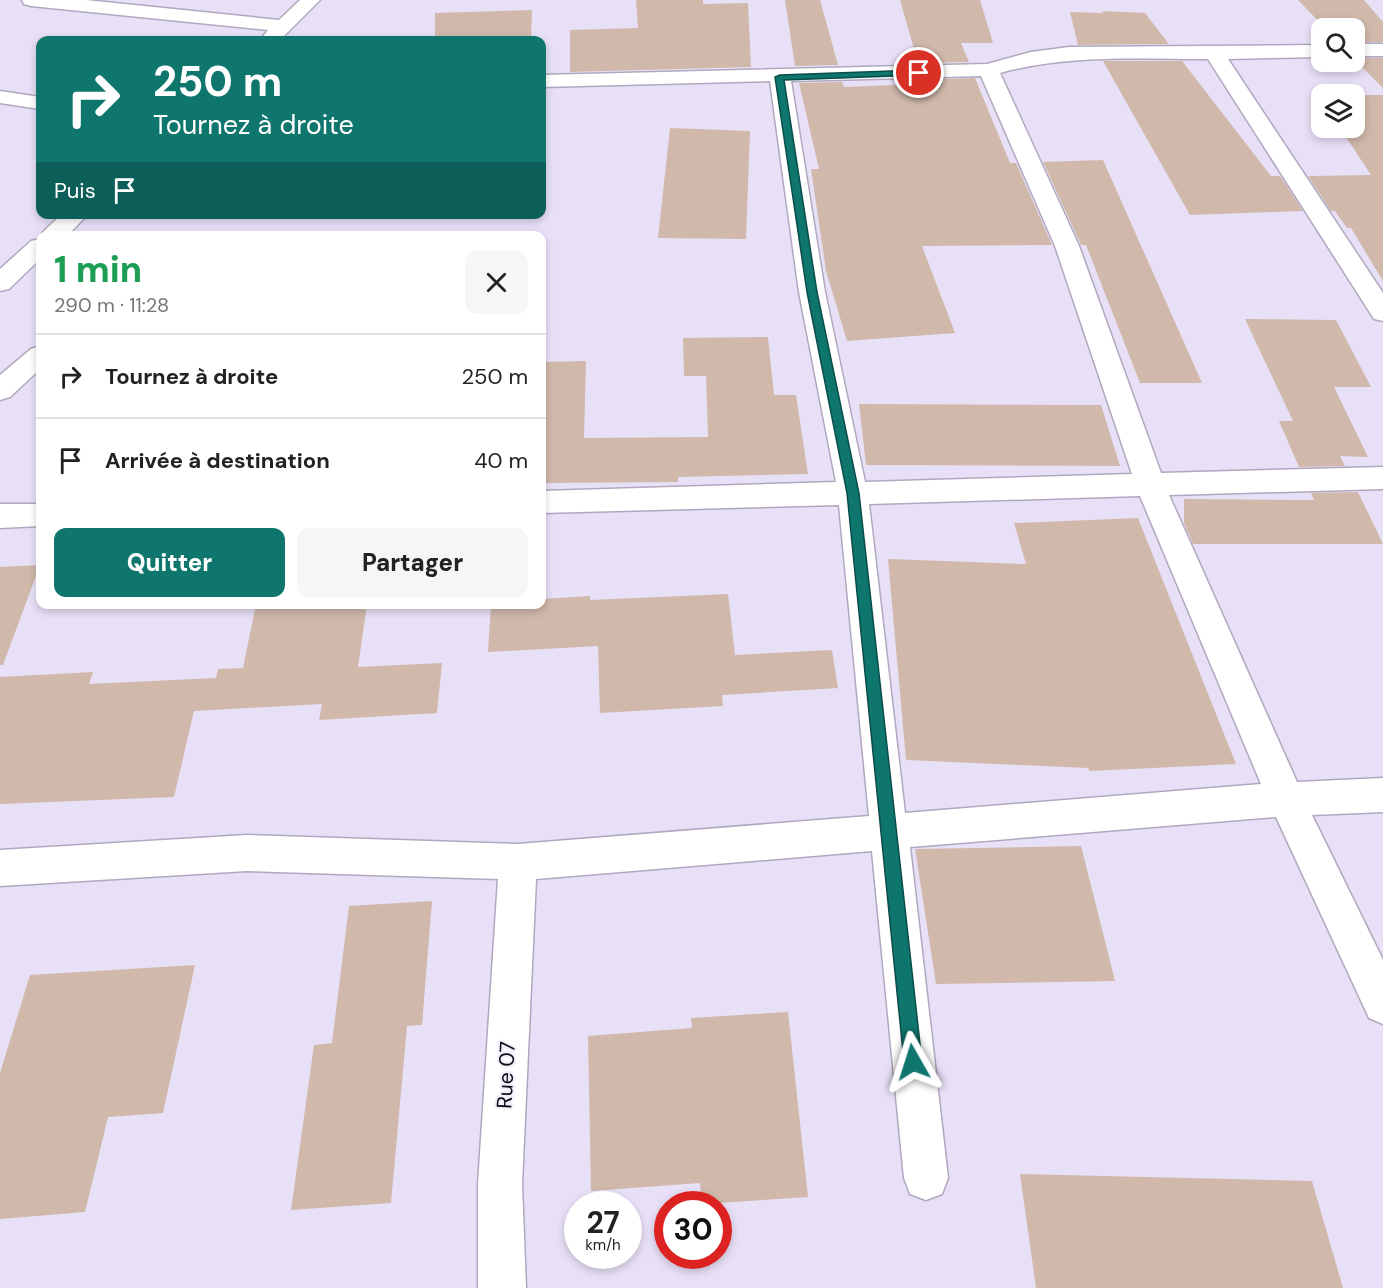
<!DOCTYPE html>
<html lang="fr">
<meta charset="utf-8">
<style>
:root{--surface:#fff;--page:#f6f6f6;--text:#222;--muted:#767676;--line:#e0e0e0;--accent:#0f766e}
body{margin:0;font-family:"DM Sans",sans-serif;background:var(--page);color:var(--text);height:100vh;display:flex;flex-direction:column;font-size:22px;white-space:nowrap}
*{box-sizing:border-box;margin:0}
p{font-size:20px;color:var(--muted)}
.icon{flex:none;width:33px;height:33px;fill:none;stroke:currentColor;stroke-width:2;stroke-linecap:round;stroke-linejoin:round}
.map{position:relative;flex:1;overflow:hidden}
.side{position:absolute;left:36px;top:231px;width:510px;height:378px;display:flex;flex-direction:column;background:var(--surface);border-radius:12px;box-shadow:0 3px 9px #0003}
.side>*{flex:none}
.guide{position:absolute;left:36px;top:36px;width:510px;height:183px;border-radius:12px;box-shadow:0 3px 9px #0003;background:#0f766e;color:#fff;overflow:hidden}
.controls{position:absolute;left:1311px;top:18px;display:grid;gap:12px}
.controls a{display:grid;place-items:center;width:54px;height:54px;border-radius:12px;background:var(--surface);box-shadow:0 3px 9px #0003;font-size:30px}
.speed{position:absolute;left:564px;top:1191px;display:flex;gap:12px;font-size:30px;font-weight:700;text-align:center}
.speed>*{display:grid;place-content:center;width:78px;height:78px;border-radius:50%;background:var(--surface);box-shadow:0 3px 9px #0003;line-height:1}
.speed small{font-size:15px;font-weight:400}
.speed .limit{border:9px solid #d22;background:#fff;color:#111}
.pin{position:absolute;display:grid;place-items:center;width:51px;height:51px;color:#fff;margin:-26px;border:3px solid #fff;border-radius:50%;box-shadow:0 2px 6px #0007}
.me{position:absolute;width:66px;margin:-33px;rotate:354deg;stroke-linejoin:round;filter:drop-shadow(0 0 4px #0008)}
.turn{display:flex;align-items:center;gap:21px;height:126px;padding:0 18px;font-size:27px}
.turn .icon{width:78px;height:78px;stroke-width:2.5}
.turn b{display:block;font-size:42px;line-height:51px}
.then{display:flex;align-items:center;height:57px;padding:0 18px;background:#0003;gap:12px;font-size:22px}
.round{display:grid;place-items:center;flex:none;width:63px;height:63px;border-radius:12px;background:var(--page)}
.head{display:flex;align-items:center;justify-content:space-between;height:102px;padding:0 18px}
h1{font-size:36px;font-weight:800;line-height:45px;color:#1e9e55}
.action{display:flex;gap:12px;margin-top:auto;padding:12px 18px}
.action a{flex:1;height:69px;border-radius:12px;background:var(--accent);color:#fff;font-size:24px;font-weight:800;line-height:69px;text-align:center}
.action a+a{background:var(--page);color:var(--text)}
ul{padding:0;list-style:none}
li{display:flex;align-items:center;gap:18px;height:84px;padding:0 18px;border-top:2px solid var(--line)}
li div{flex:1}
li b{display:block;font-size:22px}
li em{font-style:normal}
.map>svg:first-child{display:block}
.building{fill:#d0b9ab}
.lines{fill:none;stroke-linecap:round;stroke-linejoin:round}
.street-casing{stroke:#b0a8be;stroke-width:3}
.street{fill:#fff;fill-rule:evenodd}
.route{fill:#0f766e;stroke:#0a4d48;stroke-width:1.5}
.labels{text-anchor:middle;stroke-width:4.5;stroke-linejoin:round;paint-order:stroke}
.near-street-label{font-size:21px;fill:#0e0b13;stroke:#f4effd}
</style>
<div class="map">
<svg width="1383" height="1288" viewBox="0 0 1383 1288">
<rect width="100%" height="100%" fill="#e8e0f7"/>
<path class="building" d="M636,0H703V4L748,3L751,67L570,72V30L638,28Z
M785,0H820L838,65L795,66Z
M900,0H980L993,43H961L969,62L918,63Z
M1298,0H1364L1383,22V42H1354V28H1325Z
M532,10L531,40H435V13Z
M1102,11L1145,13L1169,44L1078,45L1070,12L1103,13Z
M1354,58H1383V88L1354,59Z
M1103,61H1182L1271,176H1280L1303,211L1190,215Z
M975,78L1010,163H1016L1052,245L922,246L955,333L847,341L826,271L811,169H819L799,83L842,82L844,87L924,84L922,80Z
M1354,95H1383V281L1351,228H1347L1335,211H1331L1308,176L1371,175L1340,128H1354Z
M670,128L750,131L746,239L658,238Z
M1103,160L1202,383H1140L1086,245H1081L1043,162Z
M1245,319L1336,320L1371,387H1334L1368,457L1340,456L1345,466L1299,467L1279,421H1293Z
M768,337L774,395H796L808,474L678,477V482L542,483V362L586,361L584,438L708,437L706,376H684L683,338Z
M859,404L1101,405L1120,466L866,465Z
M1358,492L1383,544H1193L1184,523V499L1314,500L1311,493Z
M1138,518L1236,764L1090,771L1088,768L906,760L888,559L1026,564L1014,523Z
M40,565L3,665H0V567Z
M728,594L735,655L832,650L838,688L722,695L723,706L600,713L598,646L488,652L491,604H542V599L590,596V600Z
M256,604H367L358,667L442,663L437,713L319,720L322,704L194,711L174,797L0,804V677L93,672L89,684L216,678L218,669L243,668Z
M1081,846L1115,981L936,984L915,849Z
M432,901L422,1025L407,1026L391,1203L291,1210L314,1045L332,1043L349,906Z
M195,965L163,1113L108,1117L85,1212L0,1219V1073L30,975Z
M788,1012L808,1197L702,1204L700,1183L591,1191L588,1036L692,1028L691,1018Z
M1020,1174L1312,1181L1343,1288H1036Z"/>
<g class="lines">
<defs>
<path id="street" d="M22,0H86L279,20L300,0H320L280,40H260L268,30L31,6L24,4Z
M1354,44H1383V56H1354Z
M1322,45V57L1228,59L1383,293V321L1374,319L1208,59C1137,59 1068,54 1000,73L1079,246L1161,473L1383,467V489L1169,495L1297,782L1383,778V812L1312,815L1383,960V1024L1369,1018L1276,817L910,847L948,1178L942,1194L926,1200L910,1194L904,1178L872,851L536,879L522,1184L526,1288H478V1184L498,879L247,871L0,886V850L247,835L518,844L869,816L839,505L542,513V491L836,482L799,292L770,81L542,87V75L987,64L1031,52L1069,47ZM981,76L1055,246L1132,474L865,482L825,292L791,81ZM1140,496L1261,784L905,813L869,504Z
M0,91L40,97V109L0,103Z
M62,214H88L67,236L40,237L44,231Z
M40,239V259L9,289L0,291V269L31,241Z
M40,346V369L10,397L0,400V375L31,349Z
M0,504H40V526L0,528Z"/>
</defs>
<use href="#street" class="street-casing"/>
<use href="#street" class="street"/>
</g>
<path class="route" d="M919,70L923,73L922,75L784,80L817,292L859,493L922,1062L919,1068L913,1071L907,1068L904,1062L847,493L807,292L775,77L780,75Z"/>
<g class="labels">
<g class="near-street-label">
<text transform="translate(506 1075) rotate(-87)" y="7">Rue 07</text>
</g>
</g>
</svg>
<div class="controls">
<a><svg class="icon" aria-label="search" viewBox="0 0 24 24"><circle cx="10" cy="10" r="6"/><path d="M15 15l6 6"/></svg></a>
<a><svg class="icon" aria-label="layers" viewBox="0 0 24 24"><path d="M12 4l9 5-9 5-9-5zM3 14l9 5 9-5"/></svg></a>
</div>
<div class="speed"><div>27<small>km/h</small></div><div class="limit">30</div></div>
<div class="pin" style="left:919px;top:73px;background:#d93025"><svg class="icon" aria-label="arrive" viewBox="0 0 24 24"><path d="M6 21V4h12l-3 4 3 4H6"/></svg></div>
<svg class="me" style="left:913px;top:1062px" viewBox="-20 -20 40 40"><path d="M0-17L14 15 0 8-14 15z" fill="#0f766e" stroke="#fff" stroke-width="4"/></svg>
<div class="guide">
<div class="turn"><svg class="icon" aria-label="right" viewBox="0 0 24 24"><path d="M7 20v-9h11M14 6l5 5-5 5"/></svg><div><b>250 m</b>Tournez à droite</div></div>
<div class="then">Puis<svg class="icon" aria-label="arrive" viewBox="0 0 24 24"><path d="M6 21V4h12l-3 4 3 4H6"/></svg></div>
</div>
<section class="side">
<div class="head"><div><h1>1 min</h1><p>290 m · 11:28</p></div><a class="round"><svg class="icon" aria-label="close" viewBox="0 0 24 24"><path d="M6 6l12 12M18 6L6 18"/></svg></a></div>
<ul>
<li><svg class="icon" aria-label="right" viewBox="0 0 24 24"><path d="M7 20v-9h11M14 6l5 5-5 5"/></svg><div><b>Tournez à droite</b></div><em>250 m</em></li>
<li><svg class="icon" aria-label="arrive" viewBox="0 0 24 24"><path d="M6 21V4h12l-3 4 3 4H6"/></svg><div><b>Arrivée à destination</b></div><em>40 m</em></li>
</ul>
<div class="action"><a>Quitter</a><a>Partager</a></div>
</section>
</div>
